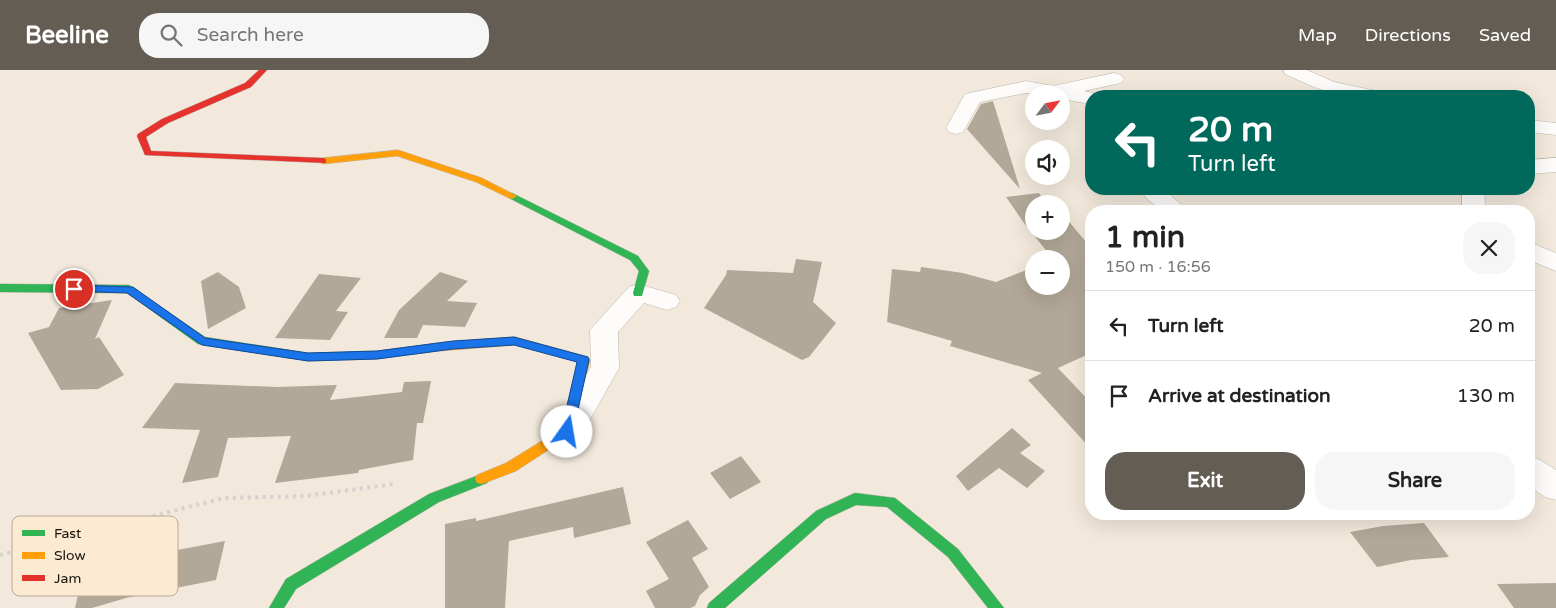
<!DOCTYPE html>
<meta charset="utf-8">
<style>
:root{--surface:#fff;--page:#f6f6f6;--text:#222;--muted:#767676;--line:#e0e0e0;--accent:#645d53}
body{margin:0;font-family:"Varela Round",sans-serif;background:var(--page);color:var(--text);height:100vh;display:flex;flex-direction:column;font-size:19px;white-space:nowrap}
*{box-sizing:border-box;margin:0}
p{font-size:16px;color:var(--muted)}
.icon{flex:none;width:28px;height:28px;fill:none;stroke:currentColor;stroke-width:2;stroke-linecap:round;stroke-linejoin:round}
.map{position:relative;flex:1;overflow:hidden}
.details{position:absolute;left:1085px;top:135px;width:450px;height:315px;display:flex;flex-direction:column;background:var(--surface);border-radius:20px;box-shadow:0 5px 20px #0002}
.details>*{flex:none}
.banner{position:absolute;left:1085px;top:20px;width:450px;height:105px;border-radius:20px;box-shadow:0 5px 20px #0002;background:#00695c;color:#fff;overflow:hidden}
.needle{width:32px;rotate:58deg}
.tools{position:absolute;left:1025px;top:15px;display:grid;gap:10px}
.tools a{display:grid;place-items:center;width:45px;height:45px;border-radius:50%;background:var(--surface);box-shadow:0 5px 20px #0002;font-size:25px}
.pin{position:absolute;display:grid;place-items:center;width:42px;height:42px;color:#fff;margin:-21px;border:2px solid #fff;border-radius:50%;box-shadow:0 1px 5px #0007}
.me{position:absolute;width:55px;margin:-28px;rotate:13deg;stroke-linejoin:round;filter:drop-shadow(0 0 4px #0008)}
.turn{display:flex;align-items:center;gap:18px;height:105px;padding:0 20px;font-size:22px}
.turn .icon{width:65px;height:65px;stroke-width:2.5}
.turn b{display:block;font-size:35px;line-height:42px}
.round{display:grid;place-items:center;flex:none;width:52px;height:52px;border-radius:20px;background:var(--page)}
.headline{display:flex;align-items:center;justify-content:space-between;height:85px;padding:0 20px}
h1{font-size:30px;font-weight:700;line-height:38px}
.button{display:flex;gap:10px;margin-top:auto;padding:10px 20px}
.button a{flex:1;height:58px;border-radius:20px;background:var(--accent);color:#fff;font-size:20px;font-weight:700;line-height:58px;text-align:center}
.button a+a{background:var(--page);color:var(--text)}
ul{padding:0;list-style:none}
li{display:flex;align-items:center;gap:15px;height:70px;padding:0 20px;border-top:1px solid var(--line)}
li div{flex:1}
li b{display:block;font-size:19px}
li em{font-style:normal}
header{display:flex;align-items:center;gap:30px;box-sizing:border-box;height:70px;padding:0 25px;background:var(--accent);color:#fff}
header strong{font-size:24px}
nav{display:flex;gap:28px;margin-inline-start:auto;font-size:18px}
.search{width:350px;height:45px;background:var(--page);display:flex;align-items:center;gap:12px;box-sizing:border-box;padding:0 18px;border-radius:20px;color:var(--muted);font-size:19px}
.map>svg:first-child{display:block}
.building{fill:#b2a898}
.lines{fill:none;stroke-linecap:round;stroke-linejoin:round}
.street-casing{stroke:#bdb5ab;stroke-width:1}
.fast-casing{stroke:#bdb5ab;stroke-width:1}
.slow-casing{stroke:#bdb5ab;stroke-width:1}
.jam-casing{stroke:#bdb5ab;stroke-width:1}
.path{stroke:#d4d1ce;stroke-width:4;stroke-dasharray:3 4.5;stroke-linecap:butt}
.street{fill:#fdfcfa;fill-rule:evenodd}
.fast{fill:#30b455;fill-rule:evenodd}
.slow{fill:#ff9f0a;fill-rule:evenodd}
.jam{fill:#e5322d;fill-rule:evenodd}
.route{fill:#1a73e8;stroke:#114b97}
.key{fill:#fcead2;stroke:#b8a996;stroke-width:1}
.key-label{font-size:14px;fill:#181209}
</style>
<header>
<strong>Beeline</strong>
<div class="search"><svg class="icon" aria-label="search" viewBox="0 0 24 24"><circle cx="10" cy="10" r="6"/><path d="M15 15l6 6"/></svg>Search here</div>
<nav><a>Map</a><a>Directions</a><a>Saved</a></nav>
</header>
<div class="map">
<svg width="1556" height="538" viewBox="0 0 1556 538">
<rect width="100%" height="100%" fill="#f2e9dc"/>
<path class="building" d="M993,31L1020,119L967,59L981,34Z
M1039,123L1046,134H1034V161H1061V142L1091,178V283L1058,298L1091,333V379L1028,310L1042,303L950,276L952,271L887,252L892,199L920,202L921,197L963,203L996,212L1034,197V216H1061V189H1053L1024,153L1006,127Z
M796,189L822,192L813,232L836,253L809,287L802,290L704,238L726,205L727,200L793,203Z
M218,202L239,217L246,238L208,259L201,211Z
M440,202L468,211L447,231L477,233L465,257L423,255L417,268H384L399,240Z
M319,204L361,208L336,241L348,242L330,270L275,268Z
M112,230L95,269L99,267L124,305L98,319L61,320L28,263L49,257L59,238Z
M431,311L423,353H417L413,390L359,400L358,403L275,413L291,366L228,368L218,407L182,413L200,360L142,358L175,313L278,317L337,315L330,330L402,322L404,312Z
M1012,358L1031,375L1020,383L1045,401L1027,418L999,398L968,421L956,406Z
M741,386L761,412L730,429L710,403Z
M623,417L631,454L574,468L573,457L509,471L505,538H445V454L476,448V451Z
M688,450L708,479L692,488L709,517L700,525L695,536L690,538H655L646,521L669,509L646,472Z
M1424,453L1449,487L1411,490L1377,497L1350,462L1383,456Z
M225,471L216,510L126,528L92,538H75L85,493L125,481L124,490Z
M1556,513V538H1514L1497,514Z"/>
<g class="lines">
<defs>
<path id="street" d="M1283,0H1307L1334,12L1381,22L1384,26C1341,29 1323,22 1285,4Z
M1114,3L1121,5L1124,9L1121,13L1084,21L1098,24L1100,26H1091V34L1061,29V24L1026,23L980,32L963,62L956,64L949,62L946,58L965,24L1026,11L1053,16Z
M1529,50L1556,53V65L1529,62Z
M1556,88V102L1529,104V90Z
M1142,119H1164L1188,141H1162L1145,127Z
M1462,119H1484L1485,134L1491,141H1465L1462,137Z
M1529,172L1556,183V201L1529,190Z
M638,214L676,225L680,231L676,237L667,240L644,233L618,262L619,298L583,362L572,366L561,362L557,354L591,297L590,260L629,217Z
M1529,386L1540,390L1556,400V430L1545,427L1529,416Z"/>
<path id="fast" d="M512,123L638,186L649,201L642,226H634L633,223L639,201L630,190L509,128L507,126Z
M0,214L129,215L205,267L308,283L377,281L438,273L444,277L438,281L377,289L308,291L198,274L127,223L0,222Z
M482,404L487,405L489,409L487,413L439,432L296,519L284,538H269L286,509L429,424Z
M855,423L895,428L958,479L1004,538H988L948,487L887,437L856,435L826,449L725,538H707L709,533L816,441Z"/>
<path id="slow" d="M398,80L482,108L517,126L512,129L509,128L476,112L397,86L323,94L319,91L323,88Z
M515,267L588,287L590,290L571,365L516,401L482,414L477,413L475,409L477,405L506,393L561,359L578,292L515,275L438,281L432,277L438,273Z"/>
<path id="jam" d="M259,0H267L251,17L168,53L146,67L151,81L323,88L326,89V93L145,85L137,66L138,64L162,49L245,13Z"/>
</defs>
<use href="#street" class="street-casing"/>
<use href="#fast" class="fast-casing"/>
<use href="#slow" class="slow-casing"/>
<use href="#jam" class="jam-casing"/>
<path class="path" d="M0,485L224,428L306,426L394,414"/>
<use href="#street" class="street"/>
<use href="#fast" class="fast"/>
<use href="#slow" class="slow"/>
<use href="#jam" class="jam"/>
</g>
<path class="route" d="M74,215L133,217L205,268L308,283L377,281L453,271L514,267L588,287L589,290L573,362L572,365H563L561,362L577,292L514,275L453,279L377,289L308,291L202,275L127,223L70,221L68,219L70,216Z"/>
<rect x="12" y="446" width="166" height="80" rx="8" class="key"/>
<rect x="22" y="460" width="23" height="6" fill="#30b455"/>
<rect x="22" y="482" width="23" height="7" fill="#ff9f0a"/>
<rect x="22" y="505" width="23" height="6" fill="#e5322d"/>
<g class="key-label">
<text x="54" y="468">Fast</text>
<text x="54" y="490">Slow</text>
<text x="54" y="513">Jam</text>
</g>
</svg>
<div class="tools">
<a><svg class="needle" viewBox="-14 -14 28 28"><path d="M0-13l5 13h-10z" fill="#e53935"/><path d="M0 13l5-13h-10z" fill="#767676"/></svg></a>
<a><svg class="icon" aria-label="sound" viewBox="0 0 24 24"><path d="M4 9h4l5-4v14l-5-4H4zM17 9q2 3 0 6"/></svg></a>
<a>+</a>
<a>−</a>
</div>
<div class="pin" style="left:74px;top:219px;background:#d93025"><svg class="icon" aria-label="arrive" viewBox="0 0 24 24"><path d="M6 21V4h12l-3 4 3 4H6"/></svg></div>
<svg class="me" style="left:567px;top:362px" viewBox="-20 -20 40 40"><circle r="19" fill="#fff"/><path d="M0-13L10 11 0 6-10 11z" fill="#1a73e8"/></svg>
<div class="banner">
<div class="turn"><svg class="icon" aria-label="left" viewBox="0 0 24 24"><path d="M17 20v-9H6M10 6l-5 5 5 5"/></svg><div><b>20 m</b>Turn left</div></div>
</div>
<section class="details">
<div class="headline"><div><h1>1 min</h1><p>150 m · 16:56</p></div><a class="round"><svg class="icon" aria-label="close" viewBox="0 0 24 24"><path d="M6 6l12 12M18 6L6 18"/></svg></a></div>
<ul>
<li><svg class="icon" aria-label="left" viewBox="0 0 24 24"><path d="M17 20v-9H6M10 6l-5 5 5 5"/></svg><div><b>Turn left</b></div><em>20 m</em></li>
<li><svg class="icon" aria-label="arrive" viewBox="0 0 24 24"><path d="M6 21V4h12l-3 4 3 4H6"/></svg><div><b>Arrive at destination</b></div><em>130 m</em></li>
</ul>
<div class="button"><a>Exit</a><a>Share</a></div>
</section>
</div>
